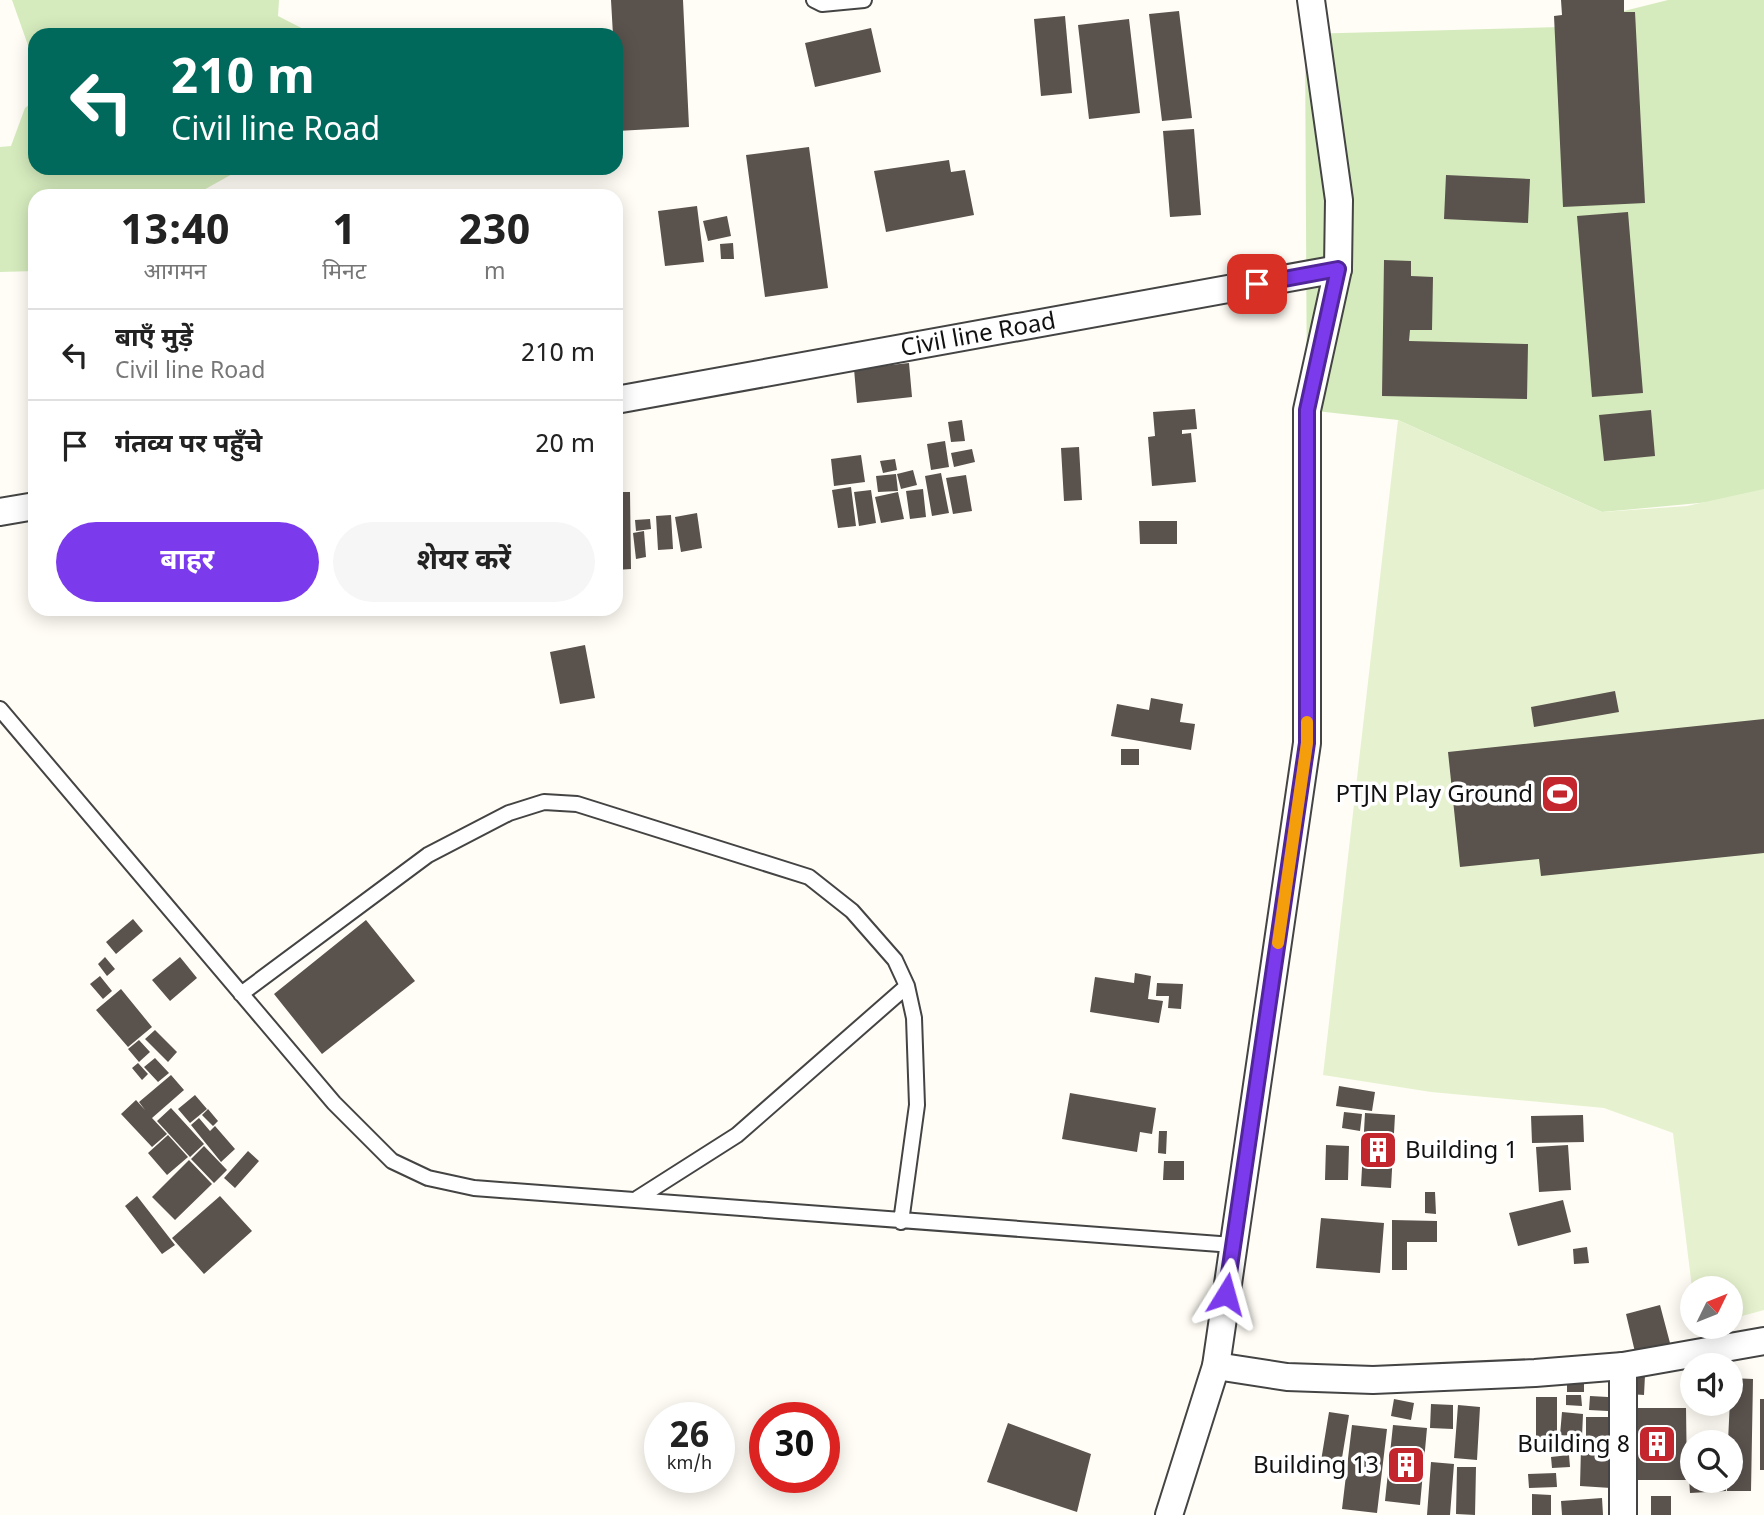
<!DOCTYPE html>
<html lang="hi">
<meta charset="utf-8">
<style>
:root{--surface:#fff;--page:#f6f6f6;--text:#222;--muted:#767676;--line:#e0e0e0;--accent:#7c3aed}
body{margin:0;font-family:Georgia,"Noto Sans Devanagari",serif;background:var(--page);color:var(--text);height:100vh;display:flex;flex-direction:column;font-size:26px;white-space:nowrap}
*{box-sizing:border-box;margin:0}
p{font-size:23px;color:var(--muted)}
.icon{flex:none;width:38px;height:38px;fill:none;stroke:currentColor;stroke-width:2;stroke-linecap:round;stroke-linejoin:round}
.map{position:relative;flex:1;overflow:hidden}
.details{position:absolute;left:28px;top:189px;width:595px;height:427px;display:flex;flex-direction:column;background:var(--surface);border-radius:21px;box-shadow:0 4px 18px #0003}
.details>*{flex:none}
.guide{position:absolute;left:28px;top:28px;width:595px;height:147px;border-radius:21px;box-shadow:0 4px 18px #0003;background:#00695c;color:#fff;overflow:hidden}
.needle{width:46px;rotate:47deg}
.buttons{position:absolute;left:1680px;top:1276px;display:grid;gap:14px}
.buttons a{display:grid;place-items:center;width:63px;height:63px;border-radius:50%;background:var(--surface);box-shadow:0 4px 18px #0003;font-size:35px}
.speed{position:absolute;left:644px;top:1402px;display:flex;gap:14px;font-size:35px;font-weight:700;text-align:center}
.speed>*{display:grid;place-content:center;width:91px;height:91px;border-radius:50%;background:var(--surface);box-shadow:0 4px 18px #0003;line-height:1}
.speed small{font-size:18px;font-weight:400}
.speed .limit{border:10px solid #d22;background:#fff;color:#111}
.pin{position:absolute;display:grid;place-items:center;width:60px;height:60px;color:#fff;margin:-30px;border-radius:14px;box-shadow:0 4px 10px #0006}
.me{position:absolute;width:77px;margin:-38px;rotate:8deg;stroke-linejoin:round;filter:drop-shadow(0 0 5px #0008)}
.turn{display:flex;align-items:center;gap:24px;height:147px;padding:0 28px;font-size:32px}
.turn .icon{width:91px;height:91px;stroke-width:2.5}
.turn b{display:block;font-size:49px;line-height:60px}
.eta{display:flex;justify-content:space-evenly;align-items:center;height:119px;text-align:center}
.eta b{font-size:42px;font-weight:700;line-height:49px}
.cta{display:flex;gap:14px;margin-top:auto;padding:14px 28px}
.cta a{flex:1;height:80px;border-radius:42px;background:var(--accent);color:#fff;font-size:28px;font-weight:700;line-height:80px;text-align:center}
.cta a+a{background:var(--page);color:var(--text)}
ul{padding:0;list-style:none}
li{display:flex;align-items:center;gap:21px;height:91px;padding:0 28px;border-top:2px solid var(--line)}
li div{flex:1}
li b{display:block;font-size:26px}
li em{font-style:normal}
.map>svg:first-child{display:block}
.green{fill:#d5ebbd}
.pitch{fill:#e6f2cf}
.building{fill:#5a524d}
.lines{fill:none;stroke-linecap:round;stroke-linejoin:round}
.lane-casing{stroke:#444;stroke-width:18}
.street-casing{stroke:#444;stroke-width:30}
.lane{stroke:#fff;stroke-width:14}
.street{stroke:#fff;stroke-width:26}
.route-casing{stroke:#51269a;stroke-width:18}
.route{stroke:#7c3aed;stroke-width:12}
.slow{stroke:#f59e0b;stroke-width:12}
.labels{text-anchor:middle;stroke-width:7;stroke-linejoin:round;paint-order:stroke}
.street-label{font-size:24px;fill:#111;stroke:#fff}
.poi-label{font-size:24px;fill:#111;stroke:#fff;text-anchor:end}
</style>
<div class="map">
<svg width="1764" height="1515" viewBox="0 0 1764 1515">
<rect width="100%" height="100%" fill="#fffdf5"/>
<path class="green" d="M12,0H279L278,16L315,35H35V65Z
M1668,0H1764V497L1602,512L1398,420L1307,410L1305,34L1560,27Z
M35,100V168H243L193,196H35V271L0,272V147L11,146L25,108Z"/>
<path class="pitch" d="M1398,420L1602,512L1687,506L1764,489V1310L1731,1319V1288H1692L1673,1133L1604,1108L1431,1092L1323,1075Z"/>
<path class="building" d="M611,0H683L689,127L617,131L616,35H613Z
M1561,0H1624V12H1635L1645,203L1563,207L1554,16L1562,15Z
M1179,11L1192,118L1162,121L1149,14Z
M1065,16L1072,93L1041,96L1034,19Z
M1129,19L1140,113L1089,119L1078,25Z
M871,28L881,72L815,87L805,43Z
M1194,129L1201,215L1170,217L1163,131Z
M809,147L828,288L765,297L746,155Z
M949,160L951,172L965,170L974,215L886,232L874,171Z
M1446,175L1530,179L1528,223L1444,219Z
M697,206L704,262L665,266L658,211Z
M1628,212L1643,393L1592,397L1577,216Z
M727,216L731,236L708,241L703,221Z
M733,243L734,259H721L720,244Z
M1384,260L1411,261V276L1433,277L1432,330H1410L1409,341L1528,344L1527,399L1382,396Z
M909,363L912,397L857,403L854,369Z
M1195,409L1197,429L1182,430V434L1191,433L1196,482L1152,486L1148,437L1155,436L1153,412Z
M1651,410L1655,456L1604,461L1599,415Z
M962,420L965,441L951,442L948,422Z
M945,441L949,467L931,470L927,444Z
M1079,447L1082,500L1064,501L1061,448Z
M972,449L975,462L954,467L951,453Z
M861,455L865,482L834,486L831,459Z
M895,459L897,470L883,473L880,461Z
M913,470L917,485L901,489L897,474Z
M941,473L949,513L932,516L925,476Z
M896,474L898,491L878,492L876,476Z
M966,475L972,511L953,514L946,478Z
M851,487L856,526L838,528L832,490Z
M923,489L926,517L910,519L906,491Z
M871,490L876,523L859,526L854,492Z
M616,492H630L631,569L616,570Z
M898,492L904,519L881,523L875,497Z
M697,513L702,548L681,552L675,517Z
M671,515L673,549L658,550L656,516Z
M650,519L651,529L636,531L635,520Z
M1139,521H1177V544H1140Z
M644,531L646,557L636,559L633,533Z
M585,645L595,698L560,704L550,652Z
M1615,691L1619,712L1534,727L1531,707Z
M1151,698L1183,704L1180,722L1195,724L1191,750L1111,736L1117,704L1149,710Z
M1764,719V853L1541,876L1539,859L1460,867L1448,752Z
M1121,749H1139V765H1121Z
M133,919L143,931L116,954L106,942Z
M366,920L415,981L322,1054L274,994Z
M105,957L115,969L107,976L98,964Z
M180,957L197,978L170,1001L152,980Z
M1135,973L1151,976L1148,999L1163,1001L1159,1023L1090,1012L1095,977L1134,983Z
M100,976L112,991L103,999L90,984Z
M1157,983L1183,984L1181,1009L1168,1008L1169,996H1156Z
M121,989L152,1027L128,1047L96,1010Z
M155,1030L177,1052L168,1062L145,1039Z
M139,1040L150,1052L139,1062L128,1049Z
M155,1058L169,1073L158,1082L144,1067Z
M138,1063L148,1074L142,1080L132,1068Z
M171,1075L184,1090L152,1118L167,1134L152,1147L121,1114L136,1100L145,1110L139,1102Z
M1339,1086L1375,1092L1372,1111L1336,1106Z
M1070,1093L1156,1108L1152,1134L1140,1132L1137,1152L1062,1139Z
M195,1095L207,1109L190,1123L178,1109Z
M171,1108L204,1144L190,1157L157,1121Z
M208,1109L218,1121L213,1126L202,1115Z
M1344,1112L1362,1114L1360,1131L1342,1128Z
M1365,1113L1395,1115L1391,1188L1361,1186Z
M1583,1115L1584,1142L1532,1143L1531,1116Z
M199,1118L210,1131L215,1126L235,1149L221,1162L191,1125Z
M1159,1131H1167L1166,1154L1158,1153Z
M168,1135L188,1157L167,1175L148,1153Z
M1326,1145L1349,1146L1348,1180H1325Z
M1568,1145L1571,1190L1539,1192L1536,1147Z
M204,1146L227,1170L214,1183L191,1159Z
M248,1151L259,1161L235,1188L224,1178Z
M189,1160L212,1184L175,1220L152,1197Z
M1164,1161H1184V1180H1163Z
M1425,1192H1435L1436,1214L1425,1213Z
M137,1196L175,1245L162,1254L125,1206Z
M220,1196L252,1231L204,1274L172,1238Z
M1563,1200L1571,1232L1518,1246L1509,1213Z
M1321,1218L1384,1223L1380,1273L1316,1268Z
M1392,1220L1437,1221V1242H1407V1270H1392Z
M1587,1247L1589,1263L1574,1264L1573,1249Z
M1660,1305L1670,1343L1635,1352L1626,1314Z
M1629,1375H1645L1644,1395L1629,1394Z
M1731,1378L1753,1379L1751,1491H1727V1480H1731V1442H1728Z
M1567,1379H1584V1392H1567Z
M1566,1395H1581L1582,1406L1566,1405Z
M1590,1396L1608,1397V1411L1589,1410Z
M1536,1397H1557V1441H1536Z
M1394,1399L1414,1403L1411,1420L1391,1416Z
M1760,1399H1764V1470H1760Z
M1431,1404L1453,1405V1429L1430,1428Z
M1458,1405L1480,1407L1477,1460L1454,1458Z
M1628,1408H1686L1687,1480H1628Z
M1329,1412L1349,1415L1341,1464L1321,1461Z
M1562,1412L1583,1414L1582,1437L1560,1435Z
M1586,1417H1612V1442H1586Z
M1008,1423L1091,1454L1077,1512L987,1482Z
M1352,1425L1387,1429L1377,1513L1342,1509Z
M1393,1425L1427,1428L1420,1505L1385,1501Z
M1581,1448L1612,1449L1611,1488L1580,1486Z
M1569,1455L1570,1467L1552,1468L1551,1457Z
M1431,1462L1454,1464L1450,1515H1427Z
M1688,1463H1692V1480H1725L1726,1491L1690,1493Z
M1457,1467H1476L1475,1515L1456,1514Z
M1556,1473L1557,1487L1529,1488L1528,1474Z
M1532,1494L1551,1495V1515H1532Z
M1651,1496H1671V1515H1651Z
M1602,1498L1603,1515H1562L1561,1501Z"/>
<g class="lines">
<defs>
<path id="lane" d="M814,0L822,4L864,0
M0,709L334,1103L392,1161L428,1178L474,1188L1233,1245
M241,994L428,855L509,813L544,802L577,804L809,877L852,911L895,960L907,986L914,1018L917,1105L901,1222
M638,1198L737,1135L907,986"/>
<g id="street">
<path id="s1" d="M616,400L1338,269"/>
<path d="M0,512L35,506"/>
<path d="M1216,1366L1287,1377L1373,1380L1535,1373L1623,1366L1764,1341"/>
<path d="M1169,1515L1216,1366L1307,743V410L1338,269L1339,200L1311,0"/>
<path d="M1623,1515V1366"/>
</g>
</defs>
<use href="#lane" class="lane-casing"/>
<use href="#street" class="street-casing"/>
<use href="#lane" class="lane"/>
<use href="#street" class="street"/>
</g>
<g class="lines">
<defs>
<path id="route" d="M1226,1294L1307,743V410L1338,269L1257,284"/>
</defs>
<use href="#route" class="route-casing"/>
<use href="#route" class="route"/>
<path class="slow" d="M1278,943L1307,743V722"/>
</g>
<defs>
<symbol id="stadium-square" viewBox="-11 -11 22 22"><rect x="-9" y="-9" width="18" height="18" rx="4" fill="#c4262e" stroke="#fff"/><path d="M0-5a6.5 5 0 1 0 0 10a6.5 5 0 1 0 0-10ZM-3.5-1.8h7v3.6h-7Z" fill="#fff"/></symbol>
<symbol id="building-square" viewBox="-11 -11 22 22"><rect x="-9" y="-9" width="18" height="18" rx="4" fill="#c4262e" stroke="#fff"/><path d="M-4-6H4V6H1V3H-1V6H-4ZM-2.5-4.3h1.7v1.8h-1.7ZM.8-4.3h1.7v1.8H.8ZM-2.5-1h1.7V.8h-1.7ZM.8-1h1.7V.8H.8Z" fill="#fff"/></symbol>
</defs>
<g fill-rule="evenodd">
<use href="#stadium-square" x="1538" y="772" width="44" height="44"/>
<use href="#building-square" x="1356" y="1128" width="44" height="44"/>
<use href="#building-square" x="1635" y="1422" width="44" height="44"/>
<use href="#building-square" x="1384" y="1443" width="44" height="44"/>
</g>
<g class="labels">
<g class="street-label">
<text dy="8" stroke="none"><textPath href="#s1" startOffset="368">Civil line Road</textPath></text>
</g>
<g class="poi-label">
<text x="1533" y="802">PTJN Play Ground</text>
<text x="1405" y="1158" text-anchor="start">Building 1</text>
<text x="1630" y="1452">Building 8</text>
<text x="1379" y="1473">Building 13</text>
</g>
</g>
</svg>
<div class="buttons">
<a><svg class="needle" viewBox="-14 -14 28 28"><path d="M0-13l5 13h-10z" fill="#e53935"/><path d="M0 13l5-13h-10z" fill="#767676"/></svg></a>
<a><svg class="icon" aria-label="sound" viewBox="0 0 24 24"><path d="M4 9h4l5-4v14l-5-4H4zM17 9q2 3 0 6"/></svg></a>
<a><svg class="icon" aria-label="search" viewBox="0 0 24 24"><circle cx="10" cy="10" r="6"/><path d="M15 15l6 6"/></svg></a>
</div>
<div class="speed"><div>26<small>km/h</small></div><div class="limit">30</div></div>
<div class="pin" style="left:1257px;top:284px;background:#d93025"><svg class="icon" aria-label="arrive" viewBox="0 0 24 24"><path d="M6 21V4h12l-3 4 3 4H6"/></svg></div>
<svg class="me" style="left:1226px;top:1294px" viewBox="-20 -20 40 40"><path d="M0-17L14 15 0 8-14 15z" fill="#7c3aed" stroke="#fff" stroke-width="4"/></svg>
<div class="guide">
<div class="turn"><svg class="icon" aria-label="left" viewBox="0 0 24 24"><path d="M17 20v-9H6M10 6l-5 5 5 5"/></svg><div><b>210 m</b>Civil line Road</div></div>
</div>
<section class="details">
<div class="eta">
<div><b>13:40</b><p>आगमन</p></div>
<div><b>1</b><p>मिनट</p></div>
<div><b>230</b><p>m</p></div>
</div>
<ul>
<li><svg class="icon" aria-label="left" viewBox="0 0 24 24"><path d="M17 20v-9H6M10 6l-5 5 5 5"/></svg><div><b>बाएँ मुड़ें</b><p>Civil line Road</p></div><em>210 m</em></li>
<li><svg class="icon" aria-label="arrive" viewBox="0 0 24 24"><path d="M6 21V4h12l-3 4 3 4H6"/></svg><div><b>गंतव्य पर पहुँचे</b></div><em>20 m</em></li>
</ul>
<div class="cta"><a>बाहर</a><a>शेयर करें</a></div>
</section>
</div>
